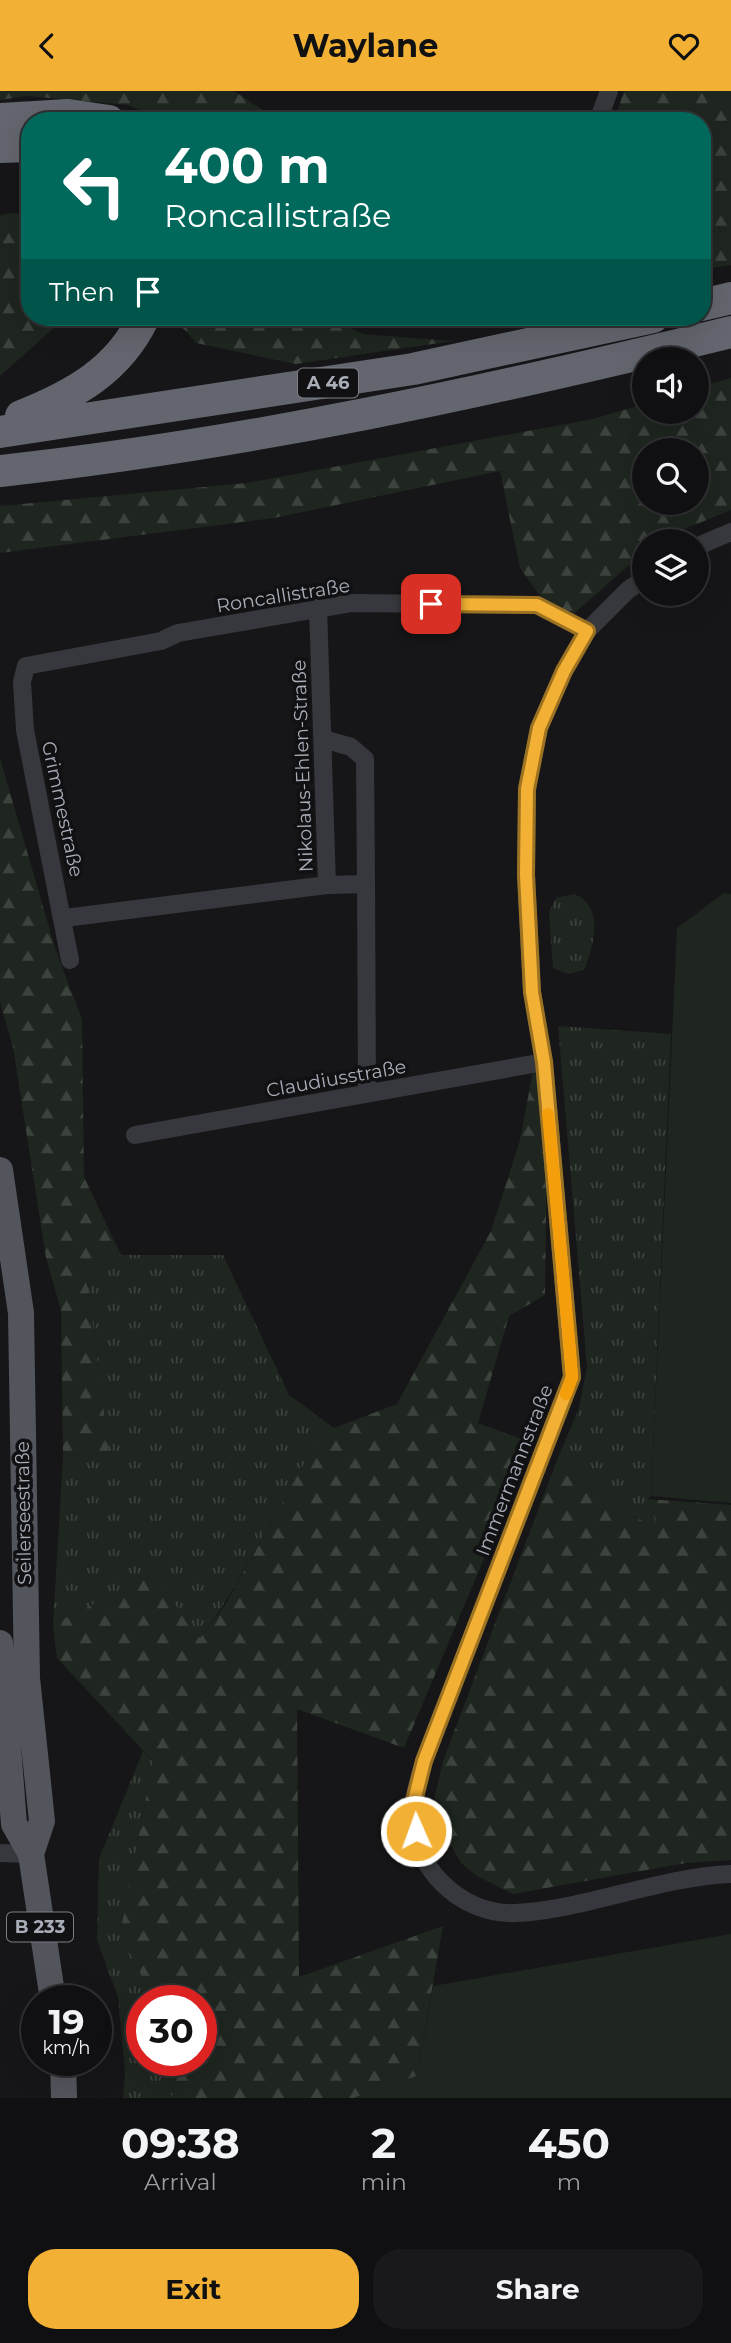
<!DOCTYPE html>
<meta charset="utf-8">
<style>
:root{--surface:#101012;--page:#19191b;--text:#f1f3f6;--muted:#9c9d9f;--line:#303032;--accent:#f2b134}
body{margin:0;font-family:Montserrat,sans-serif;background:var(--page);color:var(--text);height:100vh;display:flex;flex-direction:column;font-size:26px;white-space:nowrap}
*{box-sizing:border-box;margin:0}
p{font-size:23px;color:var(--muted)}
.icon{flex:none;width:38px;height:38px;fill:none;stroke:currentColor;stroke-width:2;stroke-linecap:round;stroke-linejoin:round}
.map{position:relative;height:2007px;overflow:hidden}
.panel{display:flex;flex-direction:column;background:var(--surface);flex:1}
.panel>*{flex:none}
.guide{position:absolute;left:21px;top:21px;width:690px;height:214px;border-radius:28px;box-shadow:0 7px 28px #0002,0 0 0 2px var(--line);background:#00695c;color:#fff;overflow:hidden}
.fabs{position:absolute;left:632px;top:256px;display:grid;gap:14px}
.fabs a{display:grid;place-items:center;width:77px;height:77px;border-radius:50%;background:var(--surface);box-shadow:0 7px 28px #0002,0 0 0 2px var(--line);font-size:35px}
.speed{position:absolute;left:21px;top:1894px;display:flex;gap:14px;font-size:35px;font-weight:700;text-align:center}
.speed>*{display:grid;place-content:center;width:91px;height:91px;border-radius:50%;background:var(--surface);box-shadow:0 7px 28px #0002,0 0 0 2px var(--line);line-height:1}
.speed small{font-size:18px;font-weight:400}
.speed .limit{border:10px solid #d22;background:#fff;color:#111}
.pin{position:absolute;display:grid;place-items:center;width:60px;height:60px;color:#fff;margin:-30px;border-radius:14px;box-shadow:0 4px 10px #0006}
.me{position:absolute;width:77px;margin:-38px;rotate:358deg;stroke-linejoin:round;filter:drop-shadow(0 0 5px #0008)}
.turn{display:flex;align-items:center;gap:24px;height:147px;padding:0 28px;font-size:32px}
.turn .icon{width:91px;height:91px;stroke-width:2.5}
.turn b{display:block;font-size:49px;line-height:60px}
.then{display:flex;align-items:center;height:66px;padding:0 28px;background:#0003;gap:14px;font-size:26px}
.eta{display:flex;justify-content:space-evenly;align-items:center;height:119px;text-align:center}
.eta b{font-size:42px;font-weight:700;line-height:49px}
.primary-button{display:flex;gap:14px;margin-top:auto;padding:14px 28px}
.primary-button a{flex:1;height:80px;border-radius:28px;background:var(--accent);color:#111;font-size:28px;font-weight:700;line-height:80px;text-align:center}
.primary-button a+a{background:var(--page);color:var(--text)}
header{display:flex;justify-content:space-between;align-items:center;height:91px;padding:0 28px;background:var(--accent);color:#111;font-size:32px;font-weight:700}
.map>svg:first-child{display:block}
.grass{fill:url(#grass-tufts)}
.forest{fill:url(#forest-firs);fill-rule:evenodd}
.green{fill:#1e261f}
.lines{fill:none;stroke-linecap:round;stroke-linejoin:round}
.street{stroke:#37383d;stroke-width:18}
.primary{stroke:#53555c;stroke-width:26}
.highway{stroke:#63666e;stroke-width:32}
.route-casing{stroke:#9d7322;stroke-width:18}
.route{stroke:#f2b134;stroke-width:12}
.slow{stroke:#f59e0b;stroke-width:12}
.labels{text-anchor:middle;stroke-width:7;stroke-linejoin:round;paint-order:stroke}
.shield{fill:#111113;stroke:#7b7e86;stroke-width:2}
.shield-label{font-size:18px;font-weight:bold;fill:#a8adb8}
.street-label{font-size:19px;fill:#a8adb8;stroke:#111113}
</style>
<header><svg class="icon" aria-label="back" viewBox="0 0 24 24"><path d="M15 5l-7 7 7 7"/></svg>Waylane<svg class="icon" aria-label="heart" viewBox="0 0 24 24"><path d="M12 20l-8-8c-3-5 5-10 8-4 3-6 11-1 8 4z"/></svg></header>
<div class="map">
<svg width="731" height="2007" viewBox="0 0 731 2007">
<defs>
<pattern id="grass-tufts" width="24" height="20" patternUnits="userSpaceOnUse" patternTransform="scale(1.75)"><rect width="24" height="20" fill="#1e261f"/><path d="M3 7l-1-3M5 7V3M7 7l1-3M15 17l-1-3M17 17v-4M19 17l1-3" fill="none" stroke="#3c433d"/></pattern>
<pattern id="forest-firs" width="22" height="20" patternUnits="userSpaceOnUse" patternTransform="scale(1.75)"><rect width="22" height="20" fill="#1e261f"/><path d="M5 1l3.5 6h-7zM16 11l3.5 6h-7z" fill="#3c433d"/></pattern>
</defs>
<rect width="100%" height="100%" fill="#161618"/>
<path class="grass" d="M574,803C605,815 594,854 584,879L568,883L553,877L549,821L556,807Z
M558,935L671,943L651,1405L648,1408L661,1440L629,1423L557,1369L579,1317L587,1276Z
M121,1164H223L289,1304L334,1337C278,1401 252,1481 199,1548L153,1484L53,1533L63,1366L109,1361L86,1183Z
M143,1660L153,1670L120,1843L154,1909H142V1969H179L172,2007H123L125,1982L118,1906L97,1849L99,1768Z"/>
<path class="forest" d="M0,0H234L279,30H166L128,14L27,5L0,9Z
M624,0H731V174L702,178V142L714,141L702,100V30H614Z
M14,122L30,126V226H66L0,285V124Z
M173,226H328L363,243L453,250L296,273L196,252Z
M731,287V419L655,450H644V461L561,534L520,477L500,380L274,427L0,462V415L247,392L593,328L644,313V320H696L697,297ZM644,359H696V411H644Z
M0,667L55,857L82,928L84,1086L121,1164L86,1183L109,1361L63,1366L61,1219L46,1167L13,956L0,911Z
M534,974L547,1048L545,1204L509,1225L478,1332L533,1352L404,1657L297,1618L299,1886L443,1835L417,1985L354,2007H172L179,1969H201V1909H154L120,1843L153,1670L57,1567L53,1533L153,1484L200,1547L224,1516L306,1369L334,1337L397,1313L491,1140L520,1049Z
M557,1369L629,1423L660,1439L648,1408L731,1414V1769L686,1772L513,1803L477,1785L461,1772L447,1747L433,1714L443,1670Z"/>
<path class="green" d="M724,802L731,803V1412L651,1405L677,837Z
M731,1843V2007H354L417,1985L433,1895Z"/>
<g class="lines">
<path class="street" d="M598,30L609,0
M696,456L731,441
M644,488L628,499L587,540L564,580L539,637L527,698L526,784L532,901L544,971L572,1286L424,1670C420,1685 414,1702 413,1717C408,1773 460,1825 516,1822C589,1818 658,1786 731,1783
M318,516L327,794L366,793L367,1003
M324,648L351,656L365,668L366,793
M65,827L327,794
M70,869L25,639L22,591L26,575L161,550L178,542L352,512L537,514L587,540
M135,1044L544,971
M0,1762L31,1763"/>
<path class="primary" d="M0,1079L21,1222L27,1587L42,1730L31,1763
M0,1552L14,1733L31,1763L53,1909
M63,1969L64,2007"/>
<path class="highway" d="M0,28L68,24L109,30
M0,56L30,55
M702,214L731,207
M21,325C74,304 119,279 144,226
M0,341L413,278L653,226
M0,380C247,353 490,300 731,241"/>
</g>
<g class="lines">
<defs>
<path id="route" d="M416,1740L412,1718L424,1670L572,1286L544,971L532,901L526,784L527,698L539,637L564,580L587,540L537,514L431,513"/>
</defs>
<use href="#route" class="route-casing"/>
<use href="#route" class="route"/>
<path class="slow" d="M548,1023L570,1259L572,1286L566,1303"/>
</g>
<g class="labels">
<g class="shield">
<rect x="298" y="277.5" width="60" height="29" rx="5"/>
<rect x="7" y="1821.5" width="66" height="29" rx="5"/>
</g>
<g class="shield-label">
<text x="328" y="298">A 46</text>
<text x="40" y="1842">B 233</text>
</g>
<g class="street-label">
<text transform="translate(283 504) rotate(-9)" y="7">Roncallistraße</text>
<text transform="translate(302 675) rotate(-92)" y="7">Nikolaus-Ehlen-Straße</text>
<text transform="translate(63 718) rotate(78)" y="7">Grimmestraße</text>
<text transform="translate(336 987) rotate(-10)" y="7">Claudiusstraße</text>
<text transform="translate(514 1379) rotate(-69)" y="7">Immermannstraße</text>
<text transform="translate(23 1422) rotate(-91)" y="7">Seilerseestraße</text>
</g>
</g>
</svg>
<div class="fabs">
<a><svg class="icon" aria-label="sound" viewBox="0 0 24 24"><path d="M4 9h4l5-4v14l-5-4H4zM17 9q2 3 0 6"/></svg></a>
<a><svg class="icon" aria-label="search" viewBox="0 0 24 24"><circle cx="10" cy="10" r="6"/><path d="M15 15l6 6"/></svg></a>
<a><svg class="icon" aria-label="layers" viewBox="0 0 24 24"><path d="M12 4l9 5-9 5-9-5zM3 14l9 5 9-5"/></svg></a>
</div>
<div class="speed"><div>19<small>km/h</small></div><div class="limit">30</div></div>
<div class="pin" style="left:431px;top:513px;background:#d93025"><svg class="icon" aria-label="arrive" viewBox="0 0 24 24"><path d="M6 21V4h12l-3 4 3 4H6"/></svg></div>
<svg class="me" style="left:416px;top:1740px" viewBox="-20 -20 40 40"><circle r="17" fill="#f2b134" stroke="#fff" stroke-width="3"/><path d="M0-11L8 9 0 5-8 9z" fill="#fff"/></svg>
<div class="guide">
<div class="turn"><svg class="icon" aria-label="left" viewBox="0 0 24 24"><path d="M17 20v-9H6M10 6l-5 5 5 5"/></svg><div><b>400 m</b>Roncallistraße</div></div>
<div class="then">Then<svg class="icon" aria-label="arrive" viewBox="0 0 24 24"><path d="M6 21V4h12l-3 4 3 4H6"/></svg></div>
</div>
</div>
<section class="panel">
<div class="eta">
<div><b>09:38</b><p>Arrival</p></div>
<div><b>2</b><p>min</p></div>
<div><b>450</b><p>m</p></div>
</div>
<div class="primary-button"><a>Exit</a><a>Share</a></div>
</section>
